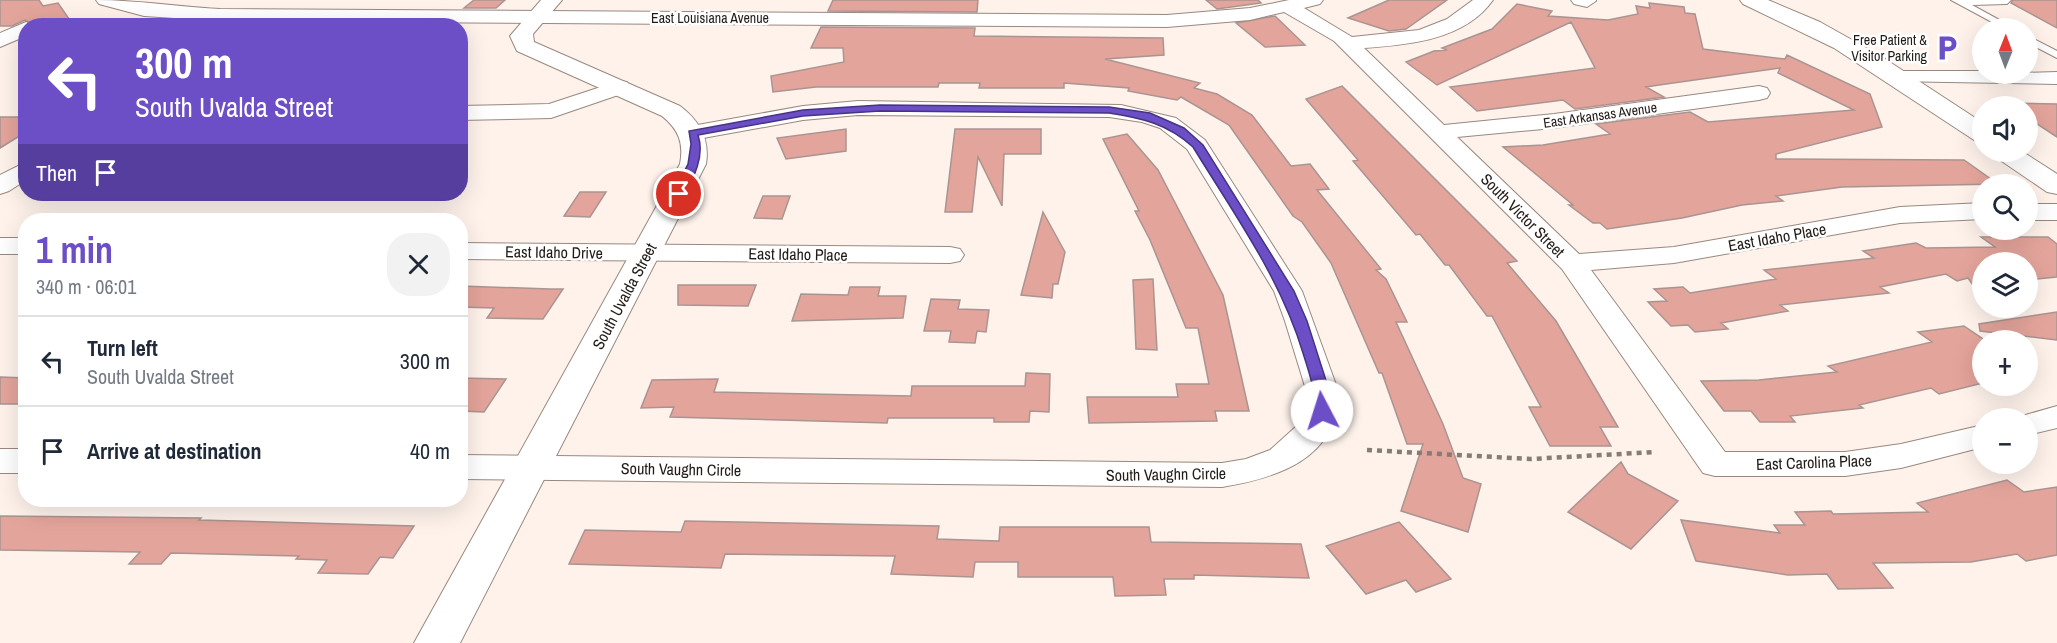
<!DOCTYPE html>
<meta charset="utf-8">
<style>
:root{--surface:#fff;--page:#f2f2f3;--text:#1f2937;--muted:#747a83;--line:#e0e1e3;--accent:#6c4ec7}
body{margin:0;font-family:"Archivo Narrow",sans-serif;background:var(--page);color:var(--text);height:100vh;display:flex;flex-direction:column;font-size:22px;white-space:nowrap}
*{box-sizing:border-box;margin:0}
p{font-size:20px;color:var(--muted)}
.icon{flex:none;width:33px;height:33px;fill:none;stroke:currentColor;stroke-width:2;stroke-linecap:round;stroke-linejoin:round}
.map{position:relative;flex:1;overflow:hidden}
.side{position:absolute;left:18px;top:213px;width:450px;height:294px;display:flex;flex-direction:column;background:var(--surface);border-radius:24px;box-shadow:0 6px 24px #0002}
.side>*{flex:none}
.top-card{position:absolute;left:18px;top:18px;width:450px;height:183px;border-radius:24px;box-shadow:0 6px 24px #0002;background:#6c4ec7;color:#fff;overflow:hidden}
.needle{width:39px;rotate:1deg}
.controls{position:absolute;left:1972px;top:18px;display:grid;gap:12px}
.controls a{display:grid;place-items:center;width:66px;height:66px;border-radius:50%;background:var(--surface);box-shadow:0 6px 24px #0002;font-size:30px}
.pin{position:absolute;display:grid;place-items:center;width:51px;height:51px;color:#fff;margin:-26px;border:3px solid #fff;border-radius:50%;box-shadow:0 2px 6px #0007}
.me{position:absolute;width:66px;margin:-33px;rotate:355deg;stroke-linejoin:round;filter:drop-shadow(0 0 4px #0008)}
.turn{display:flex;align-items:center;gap:21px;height:126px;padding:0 18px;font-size:27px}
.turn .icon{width:78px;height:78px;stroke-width:2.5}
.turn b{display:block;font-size:42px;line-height:51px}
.then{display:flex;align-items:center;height:57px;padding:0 18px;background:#0003;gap:12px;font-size:22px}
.round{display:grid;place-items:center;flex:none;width:63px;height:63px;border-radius:24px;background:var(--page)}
.summary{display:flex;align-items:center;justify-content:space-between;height:102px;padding:0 18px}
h1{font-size:36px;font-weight:700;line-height:45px;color:var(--accent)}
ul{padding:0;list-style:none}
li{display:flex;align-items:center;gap:18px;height:90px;padding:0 18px;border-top:2px solid var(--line)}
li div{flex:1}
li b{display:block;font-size:22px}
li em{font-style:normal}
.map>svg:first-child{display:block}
.building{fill:#e3a49b;stroke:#aa9491;stroke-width:1.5}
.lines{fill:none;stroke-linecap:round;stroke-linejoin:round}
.lane-casing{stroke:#99887e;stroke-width:2}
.street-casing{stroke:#99887e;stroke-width:2}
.secondary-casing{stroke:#99887e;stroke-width:2}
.path{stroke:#857c77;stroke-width:4.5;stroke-dasharray:5 5;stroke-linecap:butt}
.lane{fill:#fff;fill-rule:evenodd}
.street{fill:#fff;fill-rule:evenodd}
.secondary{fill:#fff;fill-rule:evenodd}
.route{fill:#6c4ec7;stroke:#463381;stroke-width:1.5}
.labels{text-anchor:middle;stroke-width:5;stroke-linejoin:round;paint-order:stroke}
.far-street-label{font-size:14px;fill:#221b17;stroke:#fff}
.far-poi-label{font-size:14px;fill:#221b17;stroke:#fff;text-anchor:end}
.street-label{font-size:16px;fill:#221b17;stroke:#fff}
</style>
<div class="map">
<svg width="2057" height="643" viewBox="0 0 2057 643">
<rect width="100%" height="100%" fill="#fef2eb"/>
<path class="building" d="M0,0H39L43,6L58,3L74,26H36L25,20L12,26H0Z
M474,0H505L496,8H464Z
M833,0H978L977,12L828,11Z
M1206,0H1258L1261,3L1217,9Z
M1389,0H1447L1406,29L1389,31L1348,18Z
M2013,0H2057V28L2011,3Z
M1649,3L1684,7L1685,13L1695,14L1703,49L1785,59L1787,55L1870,94L1882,127L1776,154V159L1964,160L1998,184L1842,187L1776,196L1783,201L1742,205L1682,218L1607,229L1600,223H1593L1569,205H1573L1503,147L1543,145L1610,134L1596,124L1690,112L1708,122L1854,110L1778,73L1780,68L1659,85L1646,87L1664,97L1575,109L1563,100L1477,111L1450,87L1595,68L1571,22L1437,85L1406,62L1434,51L1447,50L1442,48L1492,29L1517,4L1552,11L1548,16L1608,20L1638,14L1636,6L1650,8Z
M1275,16L1305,45L1265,47L1236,23Z
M821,27L975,28L974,36L1163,38L1164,55L1105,59L1200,83L1194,88L1217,94L1252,115L1291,166L1310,164L1329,189L1317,190L1381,269L1376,270L1386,279L1407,322H1396L1443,424L1463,478L1481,484L1468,532L1401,511L1423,444H1407L1382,373H1379L1331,263L1302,222L1293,216L1229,125L1181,97L1177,100L1128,91L1129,88L1064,83V88H979L980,83H939L938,87H816L773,92L771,76L844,62L843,48H811Z
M1342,86L1517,261L1507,263L1556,321L1618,427H1600L1611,446H1550L1529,407H1541L1492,316H1487L1449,265H1445L1420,234L1416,235L1353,161L1358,160L1306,99Z
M2005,103L2057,104V137L2028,118V106H2010Z
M0,117H26V132L0,148Z
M846,129V151L786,159L777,138Z
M955,129H1041V154H1004L1002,206L978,157L972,212H945Z
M1127,134L1158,170L1223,295L1249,411H1215L1217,421L1089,423L1087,397H1178L1176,384H1209L1198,328H1186L1150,240L1135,211H1139L1103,139Z
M580,192H606L590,217L564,216Z
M763,196H790L782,219L754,218Z
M1043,212L1065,252L1058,284H1053L1052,298L1021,295Z
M1981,237H2048L2057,244V277L2028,280V262H1983V284L1973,285L1968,278L1957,281L1946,274L1880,287L1889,293L1780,305L1788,311L1721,323L1728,329L1695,332L1688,325L1671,326L1648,302L1667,301L1654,289L1683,287L1690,293L1776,279L1764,270L1874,258L1863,251L1916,243L1926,248L1995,247Z
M1153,279L1157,350L1136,349L1133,280Z
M678,285H756L748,306L678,305Z
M460,286L550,289H563L543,319L487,318L494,308L460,307Z
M850,287H880L878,296H906L903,318L792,321L801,294L848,295Z
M931,299L960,300L958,309L989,310L986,332L977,331L975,343L949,342L951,331H924Z
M2057,312V340L1980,331L1979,324Z
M1964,326L1983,339V383L1939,394L1931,388L1859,405L1863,408L1790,416L1795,422H1760L1751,411H1724L1701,381L1759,380L1837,372L1828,366L1932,342L1918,332Z
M1026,373L1050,374L1049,412L1030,411L1029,422H994V418H888L887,423L670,417L674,407L641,408L652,380L718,379L714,392L911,396L912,386H1025Z
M0,377L26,378V404H0Z
M460,378L506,379L484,412L460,411Z
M1621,462L1628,474L1678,501L1631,549L1568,512Z
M2007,480L2024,492L2057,487V555L2026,561L2017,554L1971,562L1873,563L1893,588L1838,589L1827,574L1788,575L1696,561L1681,520L1780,533L1774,525H1805L1795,512L1831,511L1833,514L1928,512L1917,503Z
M0,516L201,518L199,520L414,526L393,558L380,557L368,574L318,573L327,560L296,559L299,556L171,553L161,564H129L140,552L0,550Z
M685,521L939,526L937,539L999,541L1000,527H1149L1151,542L1301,544L1309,578L1194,575V579H1164L1166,595L1115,596L1113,577H1018V562H975L973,577L891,574L895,556L725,554L721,568L569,564L585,530L681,532Z
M1399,522L1451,579L1416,592L1406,580L1366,594L1326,546Z"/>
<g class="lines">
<defs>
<path id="lane" d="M1951,0H2011L2007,4L1972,5L2014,28H2003Z
M2028,36L2057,51V58L2028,43Z"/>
<path id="street" d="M96,0C137,0 179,7 220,9L1167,15L1250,8L1289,0H1323L1320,4L1304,8L1352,37L1419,30L1447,19L1473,0H1493C1465,40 1408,45 1364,48L1444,125L1554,114L1759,86L1767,88L1770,93L1767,98L1759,100L1554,128L1457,137L1579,254L1674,247L1900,207L1983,203V219L1900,223L1674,263L1591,270L1725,452H1845L1901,444L1983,425V447L1901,468L1845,476H1715L1703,473L1562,269L1334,41L1284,12L1250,20L1167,27L220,21L144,16L99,4Z
M1571,0H1596V1L1587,7L1574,4Z
M26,22L34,26H26V36L0,47V33Z
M1897,71H1983V74L2057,72V84L1890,81L1886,77L1890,73Z
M619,81L627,82L630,87L627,92L551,118L460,120V106L549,104Z
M858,101L1121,105L1176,118L1205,140L1302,291L1339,393C1337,459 1277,478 1222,487L460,479V455L1222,463L1246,459L1270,450L1300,423L1305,411L1307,393L1285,321L1274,291L1187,149L1160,128L1142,122L1109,117L858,115L803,120L692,140L684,138L680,133L684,128L692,126L803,106Z
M26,162V180L9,191L0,194V175Z
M2028,204H2057V220H2028Z
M0,238H26V254H0Z
M460,243L950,247L960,249L964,255L960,261L950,263L460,259Z
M2057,406V428L2028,435V418H2015Z
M0,449H26V473H0Z"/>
<path id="secondary" d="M541,0H562L533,34L534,42L680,106C700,121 710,139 706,164L460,643H414L680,164C684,143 679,130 662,116L517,51L510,36Z
M1740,0H1768L1820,22L1879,55L1983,123V143L1974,140L1834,48L1743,4Z
M1993,152H2023L2057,174V194L2047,192L1997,158Z"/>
</defs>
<use href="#lane" class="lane-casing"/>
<use href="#street" class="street-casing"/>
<use href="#secondary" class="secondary-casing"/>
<path class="path" d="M1367,450L1531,459L1655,452"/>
<use href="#lane" class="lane"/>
<use href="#street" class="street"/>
<use href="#secondary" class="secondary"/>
</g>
<path class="route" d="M880,105L1109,107L1150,113L1184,128L1203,145L1294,291L1307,321L1330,393L1327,414L1322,416L1314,411C1316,390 1309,373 1303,353C1280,277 1234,214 1193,147C1168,124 1142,118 1109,113L880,111L803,116L698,135C705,156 694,178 683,196L673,194L688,164L691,144L689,131L803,110Z"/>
<defs>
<symbol id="parking-bare" viewBox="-9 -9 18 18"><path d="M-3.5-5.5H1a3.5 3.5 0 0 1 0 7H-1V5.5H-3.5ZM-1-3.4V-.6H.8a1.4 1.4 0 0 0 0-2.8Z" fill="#6c4ec7" stroke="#fff" stroke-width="2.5" paint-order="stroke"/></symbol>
</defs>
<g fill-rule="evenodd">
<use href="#parking-bare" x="1928" y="29" width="38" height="38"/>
</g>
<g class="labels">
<g class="far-street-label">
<text x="710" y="23">East Louisiana Avenue</text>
<text transform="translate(1600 115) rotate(-8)" y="5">East Arkansas Avenue</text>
</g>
<g class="far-poi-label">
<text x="1927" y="45">Free Patient &amp;<tspan x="1927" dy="16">Visitor Parking</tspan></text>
</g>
<g class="street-label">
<text transform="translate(1523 215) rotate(45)" y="6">South Victor Street</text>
<text transform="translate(1777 237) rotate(-10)" y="6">East Idaho Place</text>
<text transform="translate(554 252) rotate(1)" y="6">East Idaho Drive</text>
<text transform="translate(798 254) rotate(1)" y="6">East Idaho Place</text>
<text transform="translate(624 296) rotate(-62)" y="6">South Uvalda Street</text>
<text transform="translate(1814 462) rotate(-2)" y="6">East Carolina Place</text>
<text transform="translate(681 469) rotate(1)" y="6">South Vaughn Circle</text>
<text transform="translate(1166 474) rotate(-1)" y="6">South Vaughn Circle</text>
</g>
</g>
</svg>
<div class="controls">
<a><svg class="needle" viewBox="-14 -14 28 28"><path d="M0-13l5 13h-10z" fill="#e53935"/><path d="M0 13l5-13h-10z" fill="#747a83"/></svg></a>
<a><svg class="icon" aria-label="sound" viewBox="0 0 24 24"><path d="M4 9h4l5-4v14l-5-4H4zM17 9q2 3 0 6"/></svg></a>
<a><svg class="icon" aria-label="search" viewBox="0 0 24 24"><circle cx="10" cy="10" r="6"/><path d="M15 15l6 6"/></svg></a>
<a><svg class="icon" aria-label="layers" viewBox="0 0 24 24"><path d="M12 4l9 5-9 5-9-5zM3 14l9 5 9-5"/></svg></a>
<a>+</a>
<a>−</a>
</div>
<div class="pin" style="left:679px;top:194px;background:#d93025"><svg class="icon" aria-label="arrive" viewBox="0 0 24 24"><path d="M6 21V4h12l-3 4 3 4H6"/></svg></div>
<svg class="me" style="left:1322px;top:411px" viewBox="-20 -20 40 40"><circle r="19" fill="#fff"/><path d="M0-13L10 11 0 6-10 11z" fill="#6c4ec7"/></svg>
<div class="top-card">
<div class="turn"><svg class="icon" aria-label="left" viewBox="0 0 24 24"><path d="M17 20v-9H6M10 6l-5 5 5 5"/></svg><div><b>300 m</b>South Uvalda Street</div></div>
<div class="then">Then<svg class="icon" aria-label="arrive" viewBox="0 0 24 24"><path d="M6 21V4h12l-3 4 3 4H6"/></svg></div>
</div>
<section class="side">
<div class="summary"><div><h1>1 min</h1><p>340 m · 06:01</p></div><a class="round"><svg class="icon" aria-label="close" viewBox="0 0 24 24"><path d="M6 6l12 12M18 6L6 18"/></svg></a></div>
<ul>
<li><svg class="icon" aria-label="left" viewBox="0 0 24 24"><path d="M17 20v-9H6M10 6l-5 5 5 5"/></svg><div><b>Turn left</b><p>South Uvalda Street</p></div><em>300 m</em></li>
<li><svg class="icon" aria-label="arrive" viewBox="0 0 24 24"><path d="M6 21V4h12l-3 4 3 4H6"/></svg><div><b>Arrive at destination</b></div><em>40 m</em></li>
</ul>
</section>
</div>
